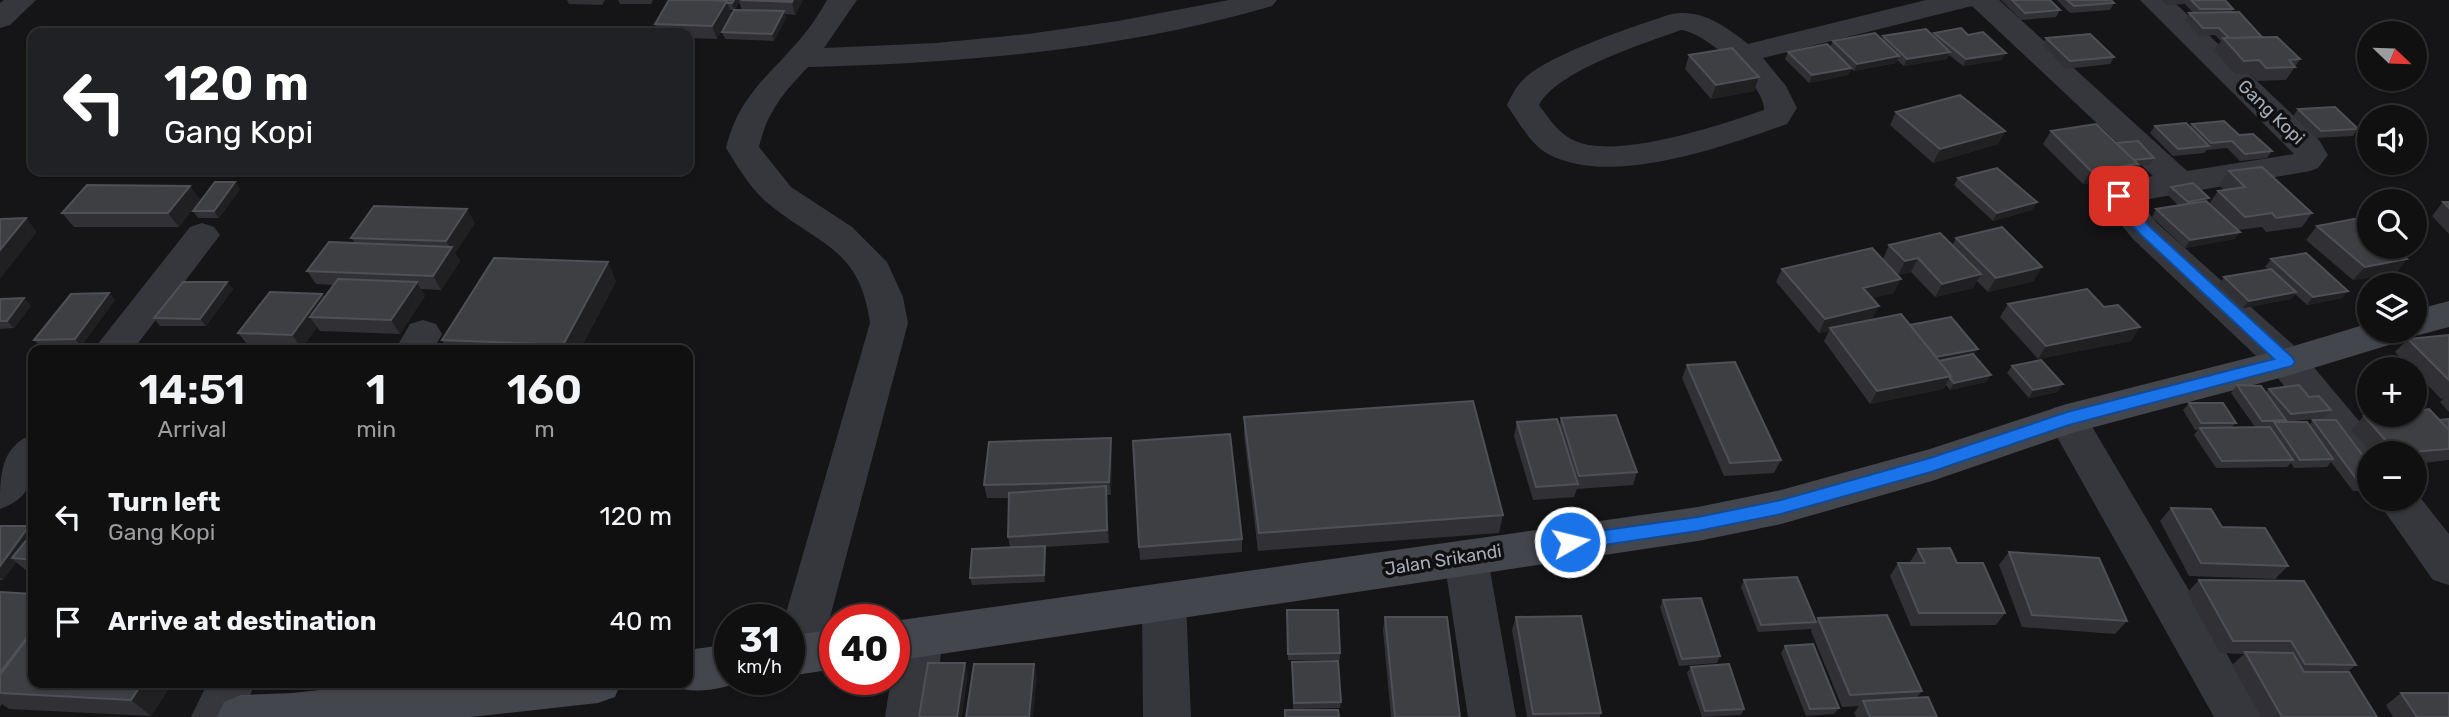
<!DOCTYPE html>
<meta charset="utf-8">
<style>
:root{--surface:#101011;--page:#19191a;--text:#f1f3f6;--muted:#9c9d9f;--line:#303031}
body{margin:0;font-family:Rubik,sans-serif;background:var(--page);color:var(--text);height:100vh;display:flex;flex-direction:column;font-size:26px;white-space:nowrap}
*{box-sizing:border-box;margin:0}
p{font-size:23px;color:var(--muted)}
.icon{flex:none;width:38px;height:38px;fill:none;stroke:currentColor;stroke-width:2;stroke-linecap:round;stroke-linejoin:round}
.map{position:relative;flex:1;overflow:hidden}
.panel{position:absolute;left:28px;top:345px;width:665px;height:343px;display:flex;flex-direction:column;background:var(--surface);border-radius:14px;box-shadow:0 2px 5px #0004,0 0 0 2px var(--line)}
.panel>*{flex:none}
.banner{position:absolute;left:28px;top:28px;width:665px;height:147px;border-radius:14px;box-shadow:0 2px 5px #0004,0 0 0 2px var(--line);background:#202124;color:#fff;overflow:hidden}
.needle{width:46px;rotate:113deg}
.fabs{position:absolute;left:2357px;top:21px;display:grid;gap:14px}
.fabs a{display:grid;place-items:center;width:70px;height:70px;border-radius:50%;background:var(--surface);box-shadow:0 2px 5px #0004,0 0 0 2px var(--line);font-size:35px}
.speed{position:absolute;left:714px;top:604px;display:flex;gap:14px;font-size:35px;font-weight:700;text-align:center}
.speed>*{display:grid;place-content:center;width:91px;height:91px;border-radius:50%;background:var(--surface);box-shadow:0 2px 5px #0004,0 0 0 2px var(--line);line-height:1}
.speed small{font-size:18px;font-weight:400}
.speed .limit{border:10px solid #d22;background:#fff;color:#111}
.pin{position:absolute;display:grid;place-items:center;width:60px;height:60px;color:#fff;margin:-30px;border-radius:14px;box-shadow:0 4px 10px #0006}
.me{position:absolute;width:77px;margin:-38px;rotate:82deg;stroke-linejoin:round;filter:drop-shadow(0 0 5px #0008)}
.turn{display:flex;align-items:center;gap:24px;height:147px;padding:0 21px;font-size:32px}
.turn .icon{width:91px;height:91px;stroke-width:2.5}
.turn b{display:block;font-size:49px;line-height:60px}
.eta{display:flex;justify-content:space-evenly;align-items:center;height:119px;text-align:center}
.eta b{font-size:42px;font-weight:600;line-height:49px}
ul{padding:0;list-style:none}
li{display:flex;align-items:center;gap:21px;height:105px;padding:0 21px}
li div{flex:1}
li b{display:block;font-size:26px}
li em{font-style:normal}
.map>svg:first-child{display:block}
.lines{fill:none;stroke-linecap:round;stroke-linejoin:round}
.street{fill:#36373d;fill-rule:evenodd}
.secondary{fill:#44464d;fill-rule:evenodd}
.wall{fill:#313135;fill-rule:evenodd}
.shaded-wall{fill:#202023}
.building{fill:#3e3f43;stroke:#4e5055;stroke-width:2}
.route{fill:#1a73e8;stroke:#114b97;stroke-width:2}
.labels{text-anchor:middle;stroke-width:7;stroke-linejoin:round;paint-order:stroke}
.street-label{font-size:18px;fill:#a7adb8;stroke:#101012}
</style>
<div class="map">
<svg width="2449" height="717" viewBox="0 0 2449 717">
<rect width="100%" height="100%" fill="#151517"/>
<g class="lines">
<path class="street" d="M4,0H36L10,25L0,28V3Z
M827,0H857L824,48L936,43L1028,34L1118,21L1229,0H1277L1272,6C1123,50 963,63 808,67C784,92 767,112 759,147L791,187L852,227L887,262L903,297L908,323L820,655L813,669L797,675L789,673V620H784L870,323C860,248 820,246 769,204C752,191 737,166 726,148C738,99 764,80 795,45C808,31 818,16 827,0Z
M1926,0H1999L2187,171L2294,154L2140,0H2172L2319,140L2328,155L2318,168L2310,171L2138,201L2157,223L2301,352L2385,452L2370,453V479L2355,474L2273,372L2133,239L2103,203L2110,184L2153,176L1972,6L1763,58L1786,86L1797,108L1787,124C1724,146 1611,188 1548,154C1530,144 1518,121 1507,105C1511,97 1515,88 1521,82C1543,56 1633,27 1668,15C1699,7 1724,25 1748,44ZM1681,30C1705,32 1766,85 1764,110C1720,125 1615,161 1573,140C1558,133 1548,117 1539,105C1558,70 1643,44 1681,30Z
M202,223L214,227L220,235L133,350H93L190,227Z
M423,320L436,324L442,334L433,350H395L410,324Z
M2067,404L2081,408L2264,717H2214L2047,419L2053,408Z
M33,434C35,468 38,496 0,509C0,475 0,447 33,434Z
M2415,491L2449,534V585L2433,580L2376,499H2415Z
M1466,541L1481,546L1488,559L1516,717H1468L1444,559L1451,546Z
M1164,584L1180,589L1186,603L1191,717H1143L1142,603L1148,589Z
M920,617L936,623L943,637L933,717H885L891,679H894L897,637L904,623Z
M208,682H256L240,717H191Z"/>
<path class="secondary" d="M2449,301V327L2415,336L2406,334L2402,341L2287,376L2072,433L1932,481L1781,524L1698,541L894,661V621L1698,507L1781,490L1846,472L1930,449L2067,404L2287,348L2370,323V331H2415V310Z
M835,629V669L789,676V636Z
M730,644V679L746,680C722,689 696,695 671,686L670,682H688V650Z
M393,682H621L615,697L598,703L471,717H217L224,702L241,695L292,693Z"/>
</g>
<path class="wall" d="M567,0H605L602,5L569,4Z
M618,0H653L651,4H620Z
M669,0H803L795,15L785,14L786,18L774,41L725,39L722,32L734,10H729L731,14L717,39L688,38V33H658L655,24ZM739,2L742,10H735L738,3Z
M2001,0H2050L2060,10L2056,17L2021,20Z
M2057,0H2111L2114,3L2110,10L2070,13Z
M2162,0H2225L2233,9L2231,12L2262,37L2300,59L2286,80L2257,81L2250,74H2235L2214,51L2221,41L2215,35L2199,36L2185,20L2189,13H2193L2185,4L2166,5Z
M1934,33L1968,35L2002,60L1963,66L1949,55L1947,59L1904,66L1897,60L1896,63L1854,71L1851,69L1848,75L1809,83L1785,59L1788,52L1830,47L1833,41L1882,39L1883,36H1933Z
M2046,38L2114,57L2110,64L2066,69L2043,45Z
M1689,55L1759,77L1754,91L1711,99L1685,69Z
M2298,109L2358,129L2353,136L2316,138L2293,116Z
M1896,112L2005,131L1998,144L1933,163L1890,125Z
M2192,124L2239,135L2272,151L2267,158L2240,161L2227,148L2207,150L2204,153L2173,156L2150,133L2155,126L2190,127Z
M2051,131L2116,143L2154,158L2150,165L2136,166L2129,177L2083,184L2043,144Z
M2229,171L2312,213L2302,227L2266,232L2262,227L2238,230L2240,232L2234,239L2185,248L2152,217L2156,209L2179,206L2167,194L2171,187L2207,202L2209,204L2218,191L2224,190L2219,185Z
M1958,178L2037,202L2032,210L1993,221L1954,185Z
M235,182L240,189L219,218H198L193,211Z
M200,199L179,227H74L62,213Z
M2443,202H2449V234L2432,216Z
M475,223L455,253L460,261L441,290L421,289L425,296L400,334L320,331L317,327L303,346L247,344L238,333L322,294L325,298L334,285L316,284L307,271L355,243L351,238Z
M2317,226L2407,259L2396,273L2353,280L2306,240Z
M1956,238L2034,281L1988,292L1977,281L1973,288L1935,297L1911,272L1898,275L1883,259L1889,245L1952,246Z
M2271,259L2348,291L2342,298L2307,305L2295,294L2291,299L2243,308L2219,285L2224,277L2268,269L2265,267Z
M1782,269L1894,293L1871,298L1872,320L1910,325L1974,355L1991,375L1986,382L1950,390L1946,385L1943,389L1870,404L1824,341L1829,331L1819,333L1776,282Z
M616,281L580,350H448L442,340Z
M227,282L233,289L206,326H160L154,318Z
M109,293L115,300L81,346L41,347L34,340Z
M24,298L31,306L14,328L0,329V299Z
M2008,304L2140,327L2131,341L2038,359L2000,317Z
M2449,335V412L2440,402L2444,398L2441,399L2415,372V369H2412L2395,352L2408,339Z
M1687,365L1781,460L1774,473L1724,476L1682,378Z
M2012,366L2058,392L2029,398L2007,373Z
M2237,385L2266,392L2269,389L2309,397L2331,410L2324,418L2284,422L2309,425L2313,420L2370,465V491H2353L2331,462L2327,467L2294,468L2291,463L2287,467L2216,468L2194,435L2198,430H2195L2183,410L2189,403L2236,423L2232,427H2255L2231,393Z
M2364,416L2439,420L2449,419V460L2415,464V453H2372L2351,430Z
M1244,417L1503,515L1499,533L1258,551L1244,435Z
M1561,418L1637,472L1633,485L1577,489L1574,497L1533,500L1514,436L1517,422L1559,426Z
M1112,452L1111,495H1107L1109,543L1045,547V582L972,585L970,578L1010,547L1008,537L1009,498H987L984,485Z
M2171,508L2222,527L2288,566L2275,579L2189,576L2160,521Z
M0,526L33,530V572L27,571L16,562L3,580H0Z
M1242,539V552L1140,560L1139,547Z
M1918,549L1957,563L2005,613L1996,625L1911,626L1890,576L1898,563H1910V562Z
M2009,552L2127,621L2115,634L2022,627L1999,565Z
M1744,580L1816,622L1818,618L1922,691L1916,698L1937,717H1856L1854,713L1859,706L1842,707L1811,631L1812,629L1758,632L1741,587Z
M2199,580L2356,665L2347,672L2377,717H2261L2232,665L2244,654L2220,653L2187,593Z
M0,592L33,682H173L151,716L9,709L2,704L0,707Z
M1663,600L1720,656L1717,663L1679,666L1660,607Z
M1287,610L1340,653V660H1288Z
M1385,617L1460,717H1391L1383,630Z
M1516,617L1601,713L1600,717H1527L1512,630Z
M1785,646L1839,708L1834,714L1806,716L1781,653Z
M1292,662L1341,702L1340,708L1293,709Z
M1691,667L1744,709L1741,715L1702,717L1687,673Z
M2401,693L2449,717H2393L2386,705Z"/>
<path class="shaded-wall" d="M734,0H739V2L734,10L732,3Z
M793,0H803L795,15L792,2Z
M727,1L731,14L717,39L712,26Z
M784,11L786,18L774,41L772,34Z
M1950,52L1947,59L1904,66L1907,59Z
M2006,53L2002,60L1963,66L1966,59Z
M1899,56L1896,63L1854,71L1857,64Z
M1851,68L1848,75L1809,83L1812,75Z
M1759,77L1754,91L1711,99L1716,85Z
M2005,131L1998,144L1933,163L1940,149Z
M2138,164L2129,177L2083,184L2091,171Z
M235,182L240,189L219,218L214,211Z
M190,186L200,199L179,227L168,213Z
M2209,198L2204,205L2183,209L2188,202Z
M2037,202L2032,210L1993,221L1997,213Z
M467,209L475,223L455,253L460,261L441,290L433,276L451,249L446,241Z
M26,218L37,232L0,279V250Z
M2240,232L2234,239L2185,248L2190,240Z
M1918,258L1911,272L1898,275L1905,261Z
M2407,259L2396,273L2353,280L2365,267Z
M608,262L616,281L580,350H565L563,345Z
M2042,267L2034,281L1988,292L1996,278Z
M1981,274L1973,288L1935,297L1942,284Z
M1901,279L1894,293L1856,302L1863,288Z
M227,282L233,289L206,326L200,319Z
M417,282L425,296L400,334L391,320Z
M2348,291L2342,298L2307,305L2313,297Z
M2296,292L2291,299L2243,308L2249,301Z
M109,293L115,300L81,346L75,339Z
M322,294L331,307L310,317L317,327L302,349L292,335Z
M24,298L31,306L14,328L7,321Z
M1879,306L1872,320L1830,328L1829,331L1819,333L1825,319Z
M2140,327L2131,341L2038,359L2046,346Z
M1978,349L1973,356L1937,363L1932,357Z
M1991,375L1986,382L1950,390L1954,383Z
M1951,376L1943,389L1870,404L1877,391Z
M2063,384L2058,392L2029,398L2033,390Z
M1111,438L1112,452L1111,495L1109,482Z
M1106,486L1107,499L1109,543L1107,530Z
M29,526L33,530V538L12,558L16,562L3,580L0,577V566Z
M1045,546L1046,553L1045,582L1044,575Z
M965,663L968,675L962,717H957Z
M1034,664L1037,677L1033,717H1029Z
M143,682H173L151,716L131,700Z"/>
<path class="building" d="M669,0H708L727,1L712,26L655,24Z
M708,0H734L732,3H727V1Z
M741,0H793L792,2Z
M2012,0H2050L2060,10L2025,13Z
M2067,0H2111L2114,3L2074,6Z
M2191,0H2225L2233,9H2200Z
M734,10L784,11L772,34L722,32Z
M2239,12L2262,37L2229,38L2219,28H2203L2189,13Z
M1961,28L1968,35L1983,32L2006,53L1966,59L1934,33Z
M1926,29L1950,52L1907,59L1883,36Z
M1875,33L1899,56L1857,64L1833,41Z
M2090,34L2114,57L2070,61L2046,38Z
M2277,37L2300,59L2289,60L2295,67L2266,68L2259,60L2244,61L2223,38Z
M1827,44L1851,68L1812,75L1788,52Z
M1732,48L1759,77L1716,85L1689,55Z
M1960,95L2005,131L1940,149L1896,112Z
M2335,107L2358,129L2321,131L2298,109Z
M2224,121L2239,135L2253,134L2272,151L2245,154L2232,141L2211,143L2192,124Z
M2186,123L2209,146L2178,149L2155,126Z
M2096,124L2138,164L2091,171L2051,131Z
M2138,141L2154,158L2134,160L2116,143Z
M2262,167L2312,213L2276,218L2272,213L2245,217L2218,191L2245,187L2229,171Z
M1997,168L2037,202L1997,213L1958,178Z
M215,182H235L214,211H193Z
M2193,183L2209,198L2188,202L2171,187Z
M87,185L190,186L168,213H62Z
M2206,201L2240,232L2190,240L2156,209Z
M2443,202H2449V208Z
M374,206L467,209L446,241L351,238Z
M26,218L0,250V219Z
M2359,218L2370,227V247H2393L2407,259L2365,267L2317,226Z
M2002,227L2042,267L1996,278L1956,238Z
M1940,233L1981,274L1942,284L1918,258L1905,261L1889,245Z
M329,242L452,247L433,276L307,271Z
M1872,248L1901,279L1863,288L1879,306L1825,319L1782,269Z
M2306,253L2348,291L2313,297L2271,259Z
M494,258L608,262L563,345L442,340Z
M2271,269L2296,292L2249,301L2224,277Z
M338,279L417,282L391,320L310,317Z
M183,282H227L200,319L154,318Z
M2087,289L2104,307L2118,305L2140,327L2046,346L2008,304Z
M270,292L322,294L292,335L238,333Z
M109,293L75,339L34,340L71,294Z
M24,298L7,321H0V299Z
M1901,314L1951,376L1877,391L1830,328Z
M1951,317L1978,349L1936,357L1910,325Z
M2449,335V380L2408,339Z
M245,344L357,349L356,350H241Z
M1973,354L1991,375L1954,383L1950,378L1951,376L1939,361Z
M2041,360L2063,384L2033,390L2012,366Z
M1735,362L1781,460L1730,463L1687,365Z
M2237,385L2261,386L2286,420L2262,421Z
M2299,385L2309,397L2319,396L2331,410L2291,414L2269,389Z
M1473,401L1503,515L1259,533L1244,417Z
M2189,403H2223L2236,423H2201Z
M2429,409L2449,430V449L2397,453L2364,416L2378,415H2415V411Z
M1616,415L1637,472L1579,476L1561,418Z
M1557,419L1578,484L1536,487L1517,422Z
M2449,419V430L2439,420Z
M2313,420H2336L2370,465V484H2360Z
M2274,422H2307L2333,459L2300,460Z
M2270,427L2293,460L2222,461L2200,428Z
M1230,434L1242,539L1139,547L1133,441Z
M1111,438L1109,482L984,485L989,442Z
M1106,486L1107,530L1008,537L1009,493Z
M2171,508L2211,509L2222,527L2265,528L2288,566L2201,563Z
M0,526H29L0,566Z
M33,532V560L12,558Z
M1045,546L1044,575L970,578L972,549Z
M1950,548L1957,563H1983L2005,613H1919L1898,563H1925L1918,549Z
M2009,552L2099,558L2127,621L2032,615Z
M1797,577L1816,622L1761,625L1744,580Z
M2199,580L2304,581L2356,665L2305,664L2291,641H2233Z
M0,592L33,594V629L0,673Z
M1701,598L1720,656L1682,659L1663,600Z
M1287,610H1338L1340,653L1288,654Z
M1887,615L1922,691L1850,695L1818,618Z
M1581,616L1601,713L1533,714L1516,617Z
M1385,617H1447L1460,717H1395Z
M33,631V682H143L131,700L0,693V675Z
M1813,644L1839,708L1810,709L1785,646Z
M2245,652L2293,653L2304,672H2349L2377,717H2282Z
M1338,661L1341,702L1294,703L1292,662Z
M928,663H965L957,717H919Z
M974,664H1034L1029,717H966Z
M1729,664L1744,709L1705,711L1691,667Z
M2401,693H2449V717H2417Z
M1928,697L1937,717H1870L1863,701Z
M1285,710H1338L1339,717H1285Z"/>
<path class="route" d="M2119,192L2124,193L2127,201L2150,227L2292,357L2295,362L2292,366L2069,425L1931,472L1781,514L1698,531L1570,550L1564,548L1561,542L1564,537L1570,535L1698,517L1781,500L1930,458L2067,412L2274,359L2140,234L2112,202V196Z"/>
<g class="labels">
<g class="street-label">
<text transform="translate(2271 112) rotate(44)" y="6">Gang Kopi</text>
<text transform="translate(1443 560) rotate(-9)" y="6">Jalan Srikandi</text>
</g>
</g>
</svg>
<div class="fabs">
<a><svg class="needle" viewBox="-14 -14 28 28"><path d="M0-13l5 13h-10z" fill="#e53935"/><path d="M0 13l5-13h-10z" fill="#9c9d9f"/></svg></a>
<a><svg class="icon" aria-label="sound" viewBox="0 0 24 24"><path d="M4 9h4l5-4v14l-5-4H4zM17 9q2 3 0 6"/></svg></a>
<a><svg class="icon" aria-label="search" viewBox="0 0 24 24"><circle cx="10" cy="10" r="6"/><path d="M15 15l6 6"/></svg></a>
<a><svg class="icon" aria-label="layers" viewBox="0 0 24 24"><path d="M12 4l9 5-9 5-9-5zM3 14l9 5 9-5"/></svg></a>
<a>+</a>
<a>−</a>
</div>
<div class="speed"><div>31<small>km/h</small></div><div class="limit">40</div></div>
<div class="pin" style="left:2119px;top:196px;background:#d93025"><svg class="icon" aria-label="arrive" viewBox="0 0 24 24"><path d="M6 21V4h12l-3 4 3 4H6"/></svg></div>
<svg class="me" style="left:1570px;top:542px" viewBox="-20 -20 40 40"><circle r="17" fill="#1a73e8" stroke="#fff" stroke-width="3"/><path d="M0-11L8 9 0 5-8 9z" fill="#fff"/></svg>
<div class="banner">
<div class="turn"><svg class="icon" aria-label="left" viewBox="0 0 24 24"><path d="M17 20v-9H6M10 6l-5 5 5 5"/></svg><div><b>120 m</b>Gang Kopi</div></div>
</div>
<section class="panel">
<div class="eta">
<div><b>14:51</b><p>Arrival</p></div>
<div><b>1</b><p>min</p></div>
<div><b>160</b><p>m</p></div>
</div>
<ul>
<li><svg class="icon" aria-label="left" viewBox="0 0 24 24"><path d="M17 20v-9H6M10 6l-5 5 5 5"/></svg><div><b>Turn left</b><p>Gang Kopi</p></div><em>120 m</em></li>
<li><svg class="icon" aria-label="arrive" viewBox="0 0 24 24"><path d="M6 21V4h12l-3 4 3 4H6"/></svg><div><b>Arrive at destination</b></div><em>40 m</em></li>
</ul>
</section>
</div>
